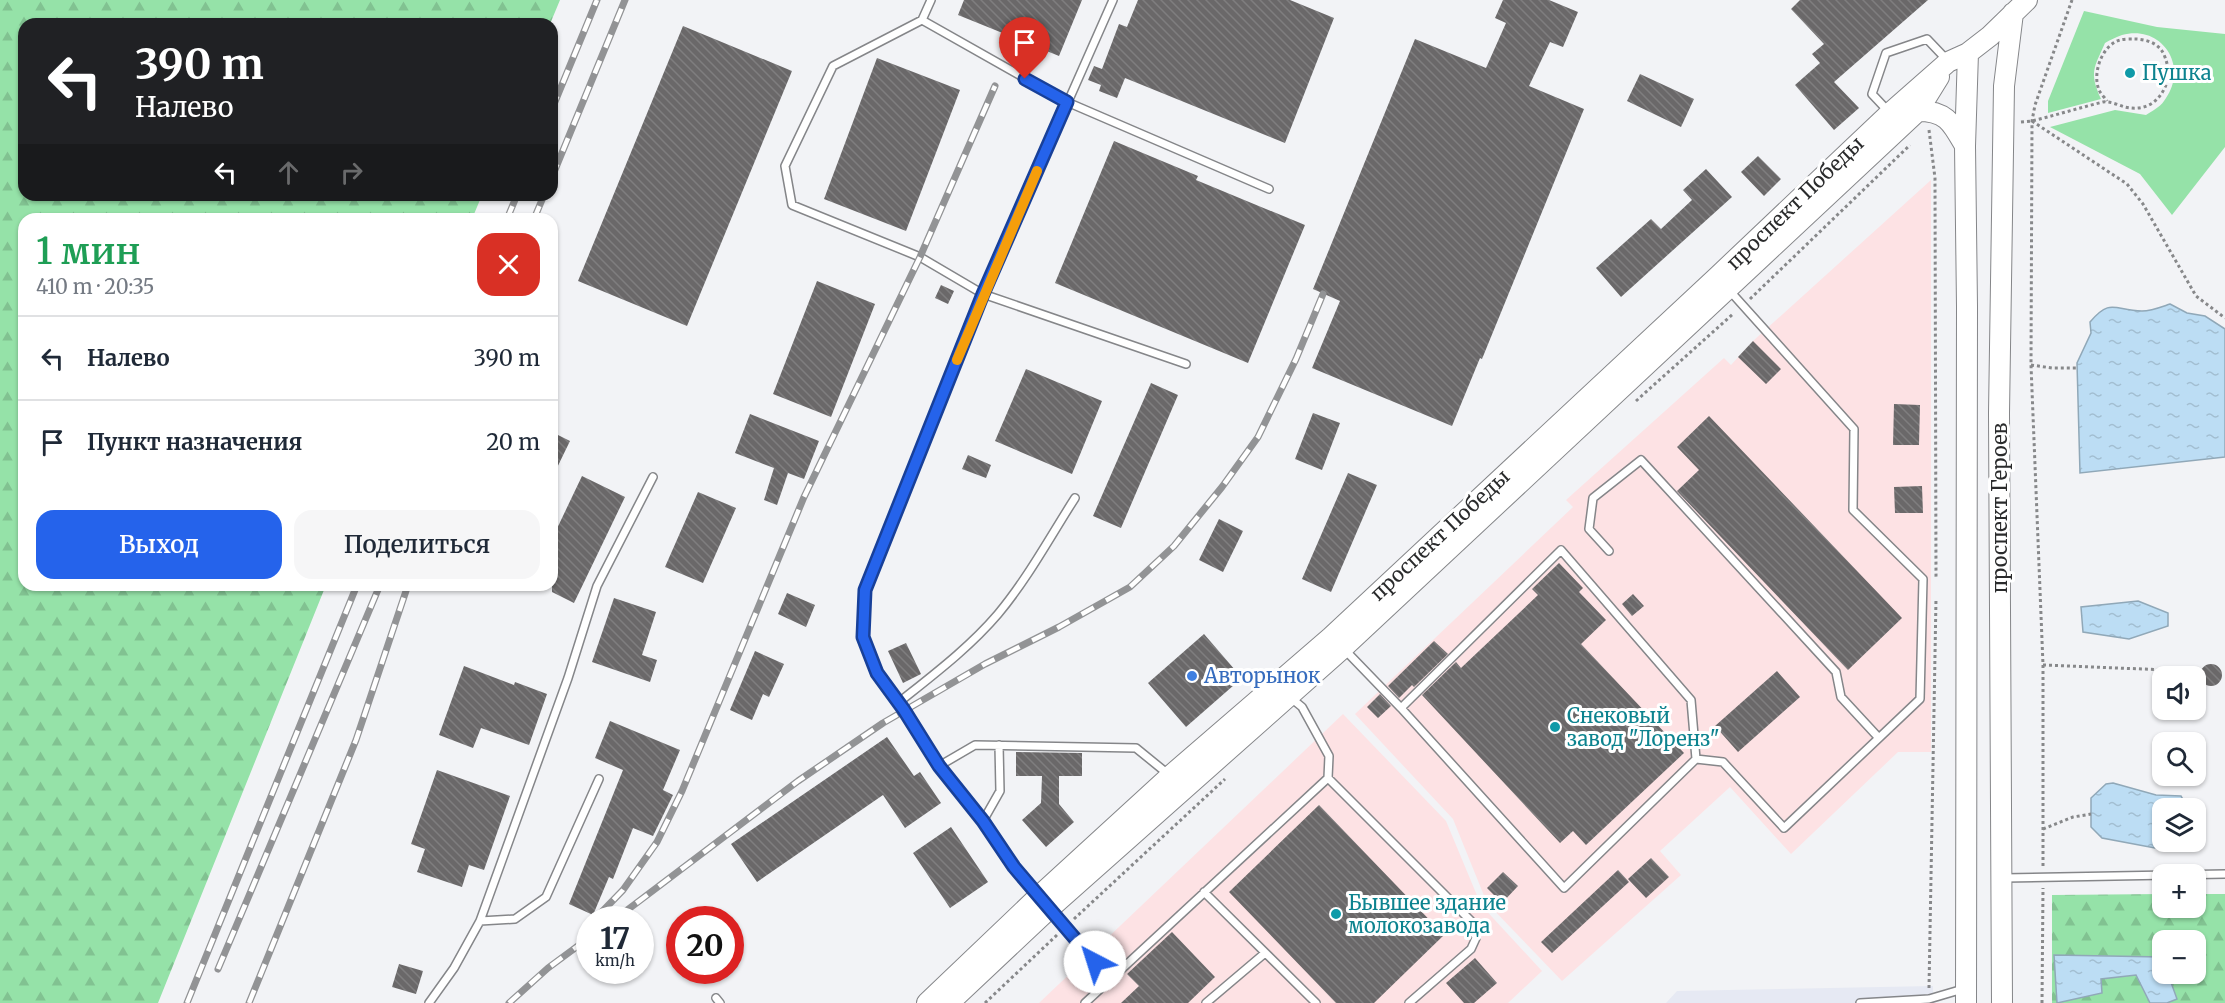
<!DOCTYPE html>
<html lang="ru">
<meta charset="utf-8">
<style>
:root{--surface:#fff;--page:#f6f6f7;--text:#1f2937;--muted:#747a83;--line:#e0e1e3;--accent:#2563eb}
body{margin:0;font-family:Merriweather,serif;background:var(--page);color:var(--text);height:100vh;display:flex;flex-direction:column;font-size:22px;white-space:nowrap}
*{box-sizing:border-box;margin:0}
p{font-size:20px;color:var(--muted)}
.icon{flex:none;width:33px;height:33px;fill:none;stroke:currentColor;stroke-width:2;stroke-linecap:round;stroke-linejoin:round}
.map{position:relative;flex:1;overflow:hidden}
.side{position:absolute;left:18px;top:213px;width:540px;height:378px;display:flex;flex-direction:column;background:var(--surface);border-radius:18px;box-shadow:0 2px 4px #0004}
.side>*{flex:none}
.guide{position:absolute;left:18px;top:18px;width:540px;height:183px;border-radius:18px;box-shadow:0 2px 4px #0004;background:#202124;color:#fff;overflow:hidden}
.buttons{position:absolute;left:2152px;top:666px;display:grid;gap:12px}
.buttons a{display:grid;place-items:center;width:54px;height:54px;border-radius:12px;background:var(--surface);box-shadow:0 2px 4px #0004;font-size:30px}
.speed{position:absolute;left:576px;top:906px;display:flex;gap:12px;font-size:30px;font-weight:700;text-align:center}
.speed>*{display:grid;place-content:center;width:78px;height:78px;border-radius:50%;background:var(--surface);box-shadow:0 2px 4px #0004;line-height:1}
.speed small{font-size:15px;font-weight:400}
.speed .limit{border:9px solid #d22;background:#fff;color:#111}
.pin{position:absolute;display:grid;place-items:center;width:51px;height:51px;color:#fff;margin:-62px -26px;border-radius:50% 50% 50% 0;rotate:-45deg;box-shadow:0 0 6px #0007}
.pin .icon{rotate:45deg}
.me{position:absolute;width:66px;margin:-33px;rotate:320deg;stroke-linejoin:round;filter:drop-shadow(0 0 4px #0008)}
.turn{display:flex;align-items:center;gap:21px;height:126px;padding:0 18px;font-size:27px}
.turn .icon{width:78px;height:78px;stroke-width:2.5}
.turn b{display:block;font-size:42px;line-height:51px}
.lanes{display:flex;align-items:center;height:57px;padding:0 18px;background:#0003;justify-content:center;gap:30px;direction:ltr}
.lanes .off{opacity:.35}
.round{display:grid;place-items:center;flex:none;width:63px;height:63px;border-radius:18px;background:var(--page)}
.headline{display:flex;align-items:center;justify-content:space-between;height:102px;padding:0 18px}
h1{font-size:36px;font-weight:600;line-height:45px;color:#1e9e55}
.action{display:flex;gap:12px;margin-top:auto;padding:12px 18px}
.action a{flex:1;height:69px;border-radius:18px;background:var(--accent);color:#fff;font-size:24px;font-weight:600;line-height:69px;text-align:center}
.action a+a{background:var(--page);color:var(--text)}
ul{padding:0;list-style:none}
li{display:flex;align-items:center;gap:18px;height:84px;padding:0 18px;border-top:2px solid var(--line)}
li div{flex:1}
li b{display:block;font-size:22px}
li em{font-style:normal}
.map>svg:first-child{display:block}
.built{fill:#e6e9f3}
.industrial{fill:#fde2e4}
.green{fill:#95e2a8}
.forest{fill:url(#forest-firs)}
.water{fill:url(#water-ripples);stroke:#90a8b8;stroke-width:1.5}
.building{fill:url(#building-back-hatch)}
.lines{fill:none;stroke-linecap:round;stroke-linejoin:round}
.lane-casing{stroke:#858689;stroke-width:10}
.secondary-casing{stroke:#858689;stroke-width:22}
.path{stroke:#87888a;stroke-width:3;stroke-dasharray:3 3;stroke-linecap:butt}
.lane{stroke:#fff;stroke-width:7}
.secondary{stroke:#fff;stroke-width:20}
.rail-casing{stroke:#929395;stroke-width:7}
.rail{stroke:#fff;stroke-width:4.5;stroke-dasharray:14;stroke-linecap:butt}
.route-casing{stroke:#184099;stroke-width:15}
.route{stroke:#2563eb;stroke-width:10}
.slow{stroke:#f59e0b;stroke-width:10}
.culture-dot{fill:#0f9aa8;stroke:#fff;stroke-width:2}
.shop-dot{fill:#3f7fe0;stroke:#fff;stroke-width:2}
.labels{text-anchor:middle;stroke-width:6;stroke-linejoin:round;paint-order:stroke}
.culture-label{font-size:20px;fill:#0d838f;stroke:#fff;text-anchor:start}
.street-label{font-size:20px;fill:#2a2b2c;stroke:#fff}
.shop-label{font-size:20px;fill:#366cbe;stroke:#fff;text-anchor:start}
</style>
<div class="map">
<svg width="2225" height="1003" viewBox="0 0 2225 1003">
<defs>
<pattern id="forest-firs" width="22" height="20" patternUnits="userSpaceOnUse" patternTransform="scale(1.5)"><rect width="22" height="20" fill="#95e2a8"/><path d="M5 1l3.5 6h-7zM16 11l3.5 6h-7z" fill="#81c291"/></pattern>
<pattern id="water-ripples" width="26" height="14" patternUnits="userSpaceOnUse" patternTransform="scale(1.5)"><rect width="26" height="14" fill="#bcddf4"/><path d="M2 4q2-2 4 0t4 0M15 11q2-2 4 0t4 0" fill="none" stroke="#a2bed1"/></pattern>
<pattern id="building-back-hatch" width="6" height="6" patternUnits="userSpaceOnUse" patternTransform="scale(1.5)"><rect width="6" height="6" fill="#6a6869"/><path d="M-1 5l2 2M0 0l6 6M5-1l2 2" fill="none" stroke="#7f7e7f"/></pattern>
</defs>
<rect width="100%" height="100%" fill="#f2f3f6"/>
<path class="built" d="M1933,986V1003H1666L1677,991Z"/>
<path class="industrial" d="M1931,180V752H1898L1791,854L1730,787L1660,851L1681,875L1562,981L1487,903L1453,819L1355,714L1573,507L1566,500L1724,358L1731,365L1753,341Z
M1343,714L1446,821L1481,905L1542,971L1508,1003H1039Z"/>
<path class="green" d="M2084,11L2157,27L2225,34V147L2172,215L2140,174L2050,127L2115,110L2146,115C2152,111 2160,107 2164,101C2190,68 2163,24 2122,35C2116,37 2110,40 2105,43C2094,68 2089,72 2101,99L2048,113V101Z"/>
<path class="forest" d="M0,0H560L550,24H24V195H482L472,219H24V585H326L158,1003H0Z
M2163,894V908H2196V894H2225V1003H2167L2177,999L2168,974H2196V940H2163V959L2162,957L2054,955L2100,979L2137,975L2150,1003H2052V895Z"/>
<path class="water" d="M2170,304L2187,313L2205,316L2225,329V457L2080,473L2077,363L2091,333L2090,322C2111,297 2115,311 2142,311C2151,311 2161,307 2170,304Z
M2138,601L2168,613V626L2129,639L2083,632L2081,607Z
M2113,783L2156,795L2181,796L2188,808H2163V842H2176L2155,848L2102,838L2091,827V798L2106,784Z
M2054,955L2162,957L2163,974H2168L2177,999L2167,1003H2150L2136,975L2101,979L2102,993L2057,1003Z"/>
<path class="building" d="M964,0H1082L1059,56L958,15Z
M1138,0H1290L1334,18L1285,143L1125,78L1117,98L1099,91L1101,85L1088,80L1094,66L1102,69L1119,24L1127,27Z
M1503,0H1549L1578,12L1563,47L1550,42L1529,86L1584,109L1482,359L1480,358L1452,426L1312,368L1340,301L1313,289L1415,39L1486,68L1506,23L1495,18Z
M1800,0H1928L1834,82L1859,108L1834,130L1795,85L1820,63L1812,54L1824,44L1791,9Z
M683,26L792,71L687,326L578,281Z
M877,58L960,90L906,231L824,199Z
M1640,74L1694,99L1681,127L1627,101Z
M1114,141L1198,176L1196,180L1305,225L1248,363L1055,283Z
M1758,156L1781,179L1764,196L1741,172Z
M1706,169L1732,197L1621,297L1596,268L1651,219L1661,229L1692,200L1683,190Z
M817,281L875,304L831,417L773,394Z
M941,285L954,291L948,304L935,298Z
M1753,341L1781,369L1766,384L1738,357Z
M1026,369L1102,401L1072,474L995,441Z
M1151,383L1178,395L1121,528L1093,516Z
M1894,404L1920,405L1919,445H1893Z
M1313,413L1340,423L1322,470L1295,459Z
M750,414L819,441L804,479L788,473L777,505L764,500L774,468L735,453Z
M1709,416L1902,618L1848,670L1677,491L1699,470L1677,447Z
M552,432L570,441L552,478Z
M968,455L991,465L986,478L962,469Z
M1348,473L1377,485L1331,592L1302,579Z
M582,476L625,497L574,603L552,592V539Z
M1922,486L1923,513H1895L1894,487Z
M698,492L736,508L703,583L665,567Z
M1219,519L1243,531L1223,572L1199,560Z
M1559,563L1583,588L1579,592L1606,620L1581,644L1684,753L1586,845L1573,831L1560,843L1422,695L1456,662L1461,668L1538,595L1532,589Z
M787,593L815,605L806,627L778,614Z
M1633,594L1644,606L1632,616L1622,604Z
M614,598L656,612L642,655L657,660L650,682L592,662Z
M1204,634L1242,678L1186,727L1148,683Z
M1434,641L1448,654L1414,687L1412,685L1399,698L1388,686Z
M906,643L921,674L903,683L888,651Z
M755,651L784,664L769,697L763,694L752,720L730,710Z
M2200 675a11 11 0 1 1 22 0a11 11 0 1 1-22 0Z
M464,666L514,685L515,682L547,694L529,745L481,728L473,748L439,735Z
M1777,671L1800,697L1738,752L1715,726Z
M1380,694L1391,706L1378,718L1367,707Z
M610,721L680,750L663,790L673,795L653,836L633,828L613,879L609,877L593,915L569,904L623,770L595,758Z
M887,737L914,776L920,772L941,803L905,828L883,795L757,882L731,844Z
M1016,752L1082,753V776H1059V804L1074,822L1046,847L1022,820L1041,803L1042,776H1016Z
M437,770L510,796L484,870L469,865L462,887L417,872L425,849L411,844Z
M1319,805L1444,935L1374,1003H1336L1229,892Z
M951,827L988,882L950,908L913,853Z
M1651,858L1669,877L1646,898L1628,879Z
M1618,870L1629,882L1552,953L1541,942Z
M1503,872L1518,886L1502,903L1487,888Z
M1172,932L1215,977L1188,1003H1121L1139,986L1127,974Z
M1475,958L1497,983L1474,1003H1464L1446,983Z
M399,964L423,971L416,994L392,987Z"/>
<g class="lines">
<defs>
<path id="lane" d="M931,0L922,20L833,66L785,166L792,205L920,257L983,294L1113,0
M922,20L1067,102L1269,189
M1888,111L1872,94L1886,53L1927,39L1947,60
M1609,551L1589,529L1593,498L1641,460L1836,672L1841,697L1878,737
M1344,649L1401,708L1564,888L1696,759L1691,700L1561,550L1401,708
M1291,698L1302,707L1329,756L1328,778L1471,921L1476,938L1471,949L1409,1003
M898,703C933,675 969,648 998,614C1028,578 1050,537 1075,498
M1696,759L1723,762L1784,828L1920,699L1923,579L1853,510L1854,429L1729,290
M939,766L975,745L1136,748L1168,774
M983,821L1000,791L999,745
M2004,878L2225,874
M1204,892L1316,1003
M1038,897L1014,867L983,821L939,766L904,710L877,673L863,637L865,590L983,294L1186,364
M1049,909L1110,979
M480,921L515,919L546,897L599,779
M716,998L720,1003
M429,1003L454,968L480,921L568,678L597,586L653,477
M1085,1003L1328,778
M1206,1003L1265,953
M1860,1003L1929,999L1963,989"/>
<path id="secondary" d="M1918,111C1947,111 1952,123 1965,146
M927,1003L1038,897L1170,776L1331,637L1718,276L1890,113L1948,62L1968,53L1990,36L2027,0
M949,1003L1049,909L1343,648L1918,111L1939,77
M1966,1003L1967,306L1965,146L1968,53
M2002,1003L1999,413L2004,86L2013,13"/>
</defs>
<use href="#lane" class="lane-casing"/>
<use href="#secondary" class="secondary-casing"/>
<path class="path" d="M2032,121L2127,184L2143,204L2196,296L2225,318
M2021,122L2032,121C2056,115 2079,108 2103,102C2110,101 2118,105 2125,107C2146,112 2161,101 2167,82C2170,73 2167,59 2162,51C2156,42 2144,39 2134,39C2130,39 2124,39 2120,40C2102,45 2092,73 2099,90C2101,94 2105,98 2107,101
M1929,130L1935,178L1936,578
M1750,299L1910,145
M2031,365L2052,368H2077
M1636,401L1734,313
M2043,665L2192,671
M2043,829L2073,817L2091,814
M2043,866V665L2031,365L2032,121L2035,105L2072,0
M1074,919L1225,779
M1929,988L1936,599
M985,1003L1058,934
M2042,1003L2043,888"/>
<use href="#lane" class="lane"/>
<use href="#secondary" class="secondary"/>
<defs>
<path id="rail" d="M552,109L597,0
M552,177L625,0
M507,219L517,195
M534,219L544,195
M594,920L623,890L657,842L682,791L804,497L920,257L995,86
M614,920L798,781L883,723L985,664L1059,627L1130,587L1174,546L1222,487L1258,437L1296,359L1323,294
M218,969L380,585
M187,1003L357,585
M249,1003L356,740L408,585
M509,1003L548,968L590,937"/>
</defs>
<use href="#rail" class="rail-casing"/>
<use href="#rail" class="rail"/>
</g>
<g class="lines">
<defs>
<path id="route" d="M1025,79L1067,102L983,294L865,590L863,637L877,673L904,710L939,766L983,821L1014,867L1095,962"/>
</defs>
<use href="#route" class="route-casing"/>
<use href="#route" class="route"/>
<path class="slow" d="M957,360L1037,171"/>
</g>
<g class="culture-dot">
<circle cx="2130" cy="73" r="6"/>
<circle cx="1555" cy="727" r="6"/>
<circle cx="1336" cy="914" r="6"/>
</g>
<circle class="shop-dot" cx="1192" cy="676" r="6"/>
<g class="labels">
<g class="culture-label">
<text x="2142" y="80">Пушка</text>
<text x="1567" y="723">Снековый<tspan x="1567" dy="23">завод "Лоренз"</tspan></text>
<text x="1348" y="910">Бывшее здание<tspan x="1348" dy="23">молокозавода</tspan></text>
</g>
<g class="street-label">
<text transform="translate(1795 203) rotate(-44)" y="7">проспект Победы</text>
<text transform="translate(2000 508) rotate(-90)" y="7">проспект Героев</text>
<text transform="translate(1440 535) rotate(-43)" y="7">проспект Победы</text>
</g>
<g class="shop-label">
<text x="1204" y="683">Авторынок</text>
</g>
</g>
</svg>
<div class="buttons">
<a><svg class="icon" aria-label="sound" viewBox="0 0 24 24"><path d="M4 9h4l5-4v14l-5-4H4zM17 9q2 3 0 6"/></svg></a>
<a><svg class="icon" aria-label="search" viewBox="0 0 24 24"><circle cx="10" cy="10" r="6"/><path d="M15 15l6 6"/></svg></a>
<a><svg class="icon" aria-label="layers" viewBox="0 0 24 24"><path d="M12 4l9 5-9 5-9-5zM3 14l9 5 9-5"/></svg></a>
<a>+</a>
<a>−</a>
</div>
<div class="speed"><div>17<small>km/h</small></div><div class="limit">20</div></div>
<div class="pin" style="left:1025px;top:79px;background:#d93025"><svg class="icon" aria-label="arrive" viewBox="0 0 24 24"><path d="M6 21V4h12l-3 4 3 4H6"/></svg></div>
<svg class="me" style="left:1095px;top:962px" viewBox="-20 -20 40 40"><circle r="19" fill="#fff"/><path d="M0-13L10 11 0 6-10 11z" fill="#2563eb"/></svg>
<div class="guide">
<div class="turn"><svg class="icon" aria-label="left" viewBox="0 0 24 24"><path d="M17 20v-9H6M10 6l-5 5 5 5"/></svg><div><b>390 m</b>Налево</div></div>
<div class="lanes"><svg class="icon" aria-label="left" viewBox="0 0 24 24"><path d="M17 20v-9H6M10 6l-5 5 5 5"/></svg><svg class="icon off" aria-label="ahead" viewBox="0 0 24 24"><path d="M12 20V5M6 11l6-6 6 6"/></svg><svg class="icon off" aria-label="right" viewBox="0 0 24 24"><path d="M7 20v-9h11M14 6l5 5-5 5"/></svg></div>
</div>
<section class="side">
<div class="headline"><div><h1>1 мин</h1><p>410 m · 20:35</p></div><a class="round" style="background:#d93025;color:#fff"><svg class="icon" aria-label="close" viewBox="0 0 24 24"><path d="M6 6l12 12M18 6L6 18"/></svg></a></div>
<ul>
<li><svg class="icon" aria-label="left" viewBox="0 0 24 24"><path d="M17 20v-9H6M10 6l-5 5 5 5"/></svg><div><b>Налево</b></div><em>390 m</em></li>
<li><svg class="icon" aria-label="arrive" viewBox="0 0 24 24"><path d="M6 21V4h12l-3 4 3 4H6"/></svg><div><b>Пункт назначения</b></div><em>20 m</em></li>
</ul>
<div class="action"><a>Выход</a><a>Поделиться</a></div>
</section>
</div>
